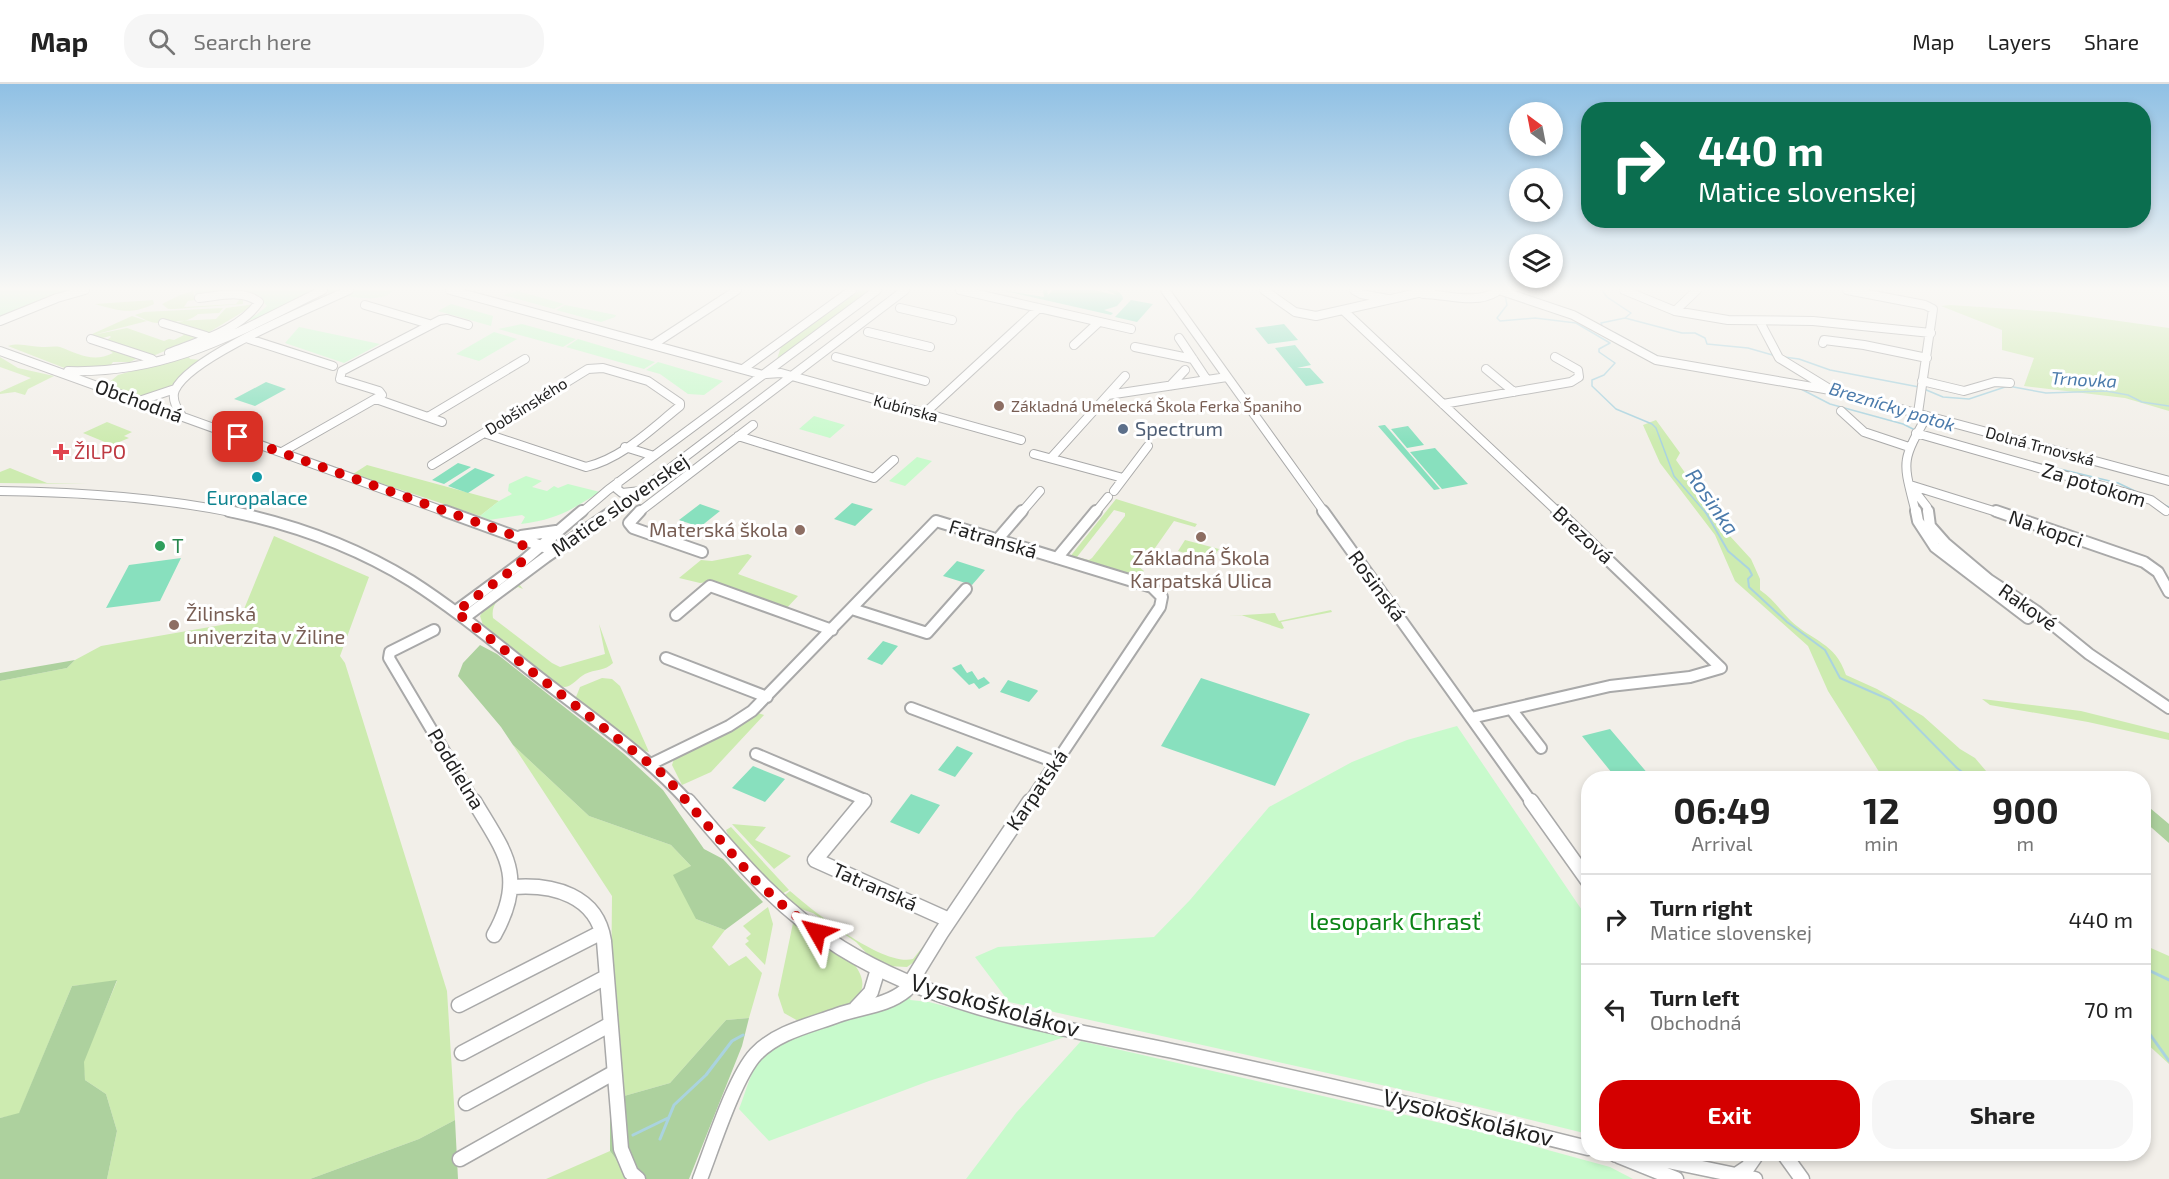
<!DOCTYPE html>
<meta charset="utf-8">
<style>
:root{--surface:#fff;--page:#f6f6f6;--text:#222;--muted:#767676;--line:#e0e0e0;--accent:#d40000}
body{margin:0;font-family:"Exo 2",sans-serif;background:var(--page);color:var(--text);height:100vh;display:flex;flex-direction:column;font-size:22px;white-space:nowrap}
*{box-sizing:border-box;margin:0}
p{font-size:20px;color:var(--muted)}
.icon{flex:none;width:33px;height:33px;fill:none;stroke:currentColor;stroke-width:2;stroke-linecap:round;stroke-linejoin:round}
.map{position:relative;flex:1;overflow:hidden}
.drawer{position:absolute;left:1581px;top:687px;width:570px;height:390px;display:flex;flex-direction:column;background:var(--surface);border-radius:24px;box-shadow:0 3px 9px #0003}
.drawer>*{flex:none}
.guide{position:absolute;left:1581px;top:18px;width:570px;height:126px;border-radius:24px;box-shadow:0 3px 9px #0003;background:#0b6e4f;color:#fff;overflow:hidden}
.needle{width:39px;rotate:328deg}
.controls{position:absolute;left:1509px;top:18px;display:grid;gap:12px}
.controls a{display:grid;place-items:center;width:54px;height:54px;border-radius:50%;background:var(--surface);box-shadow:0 3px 9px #0003;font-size:30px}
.pin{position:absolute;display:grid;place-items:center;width:51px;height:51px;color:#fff;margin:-26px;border-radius:12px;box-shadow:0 3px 9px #0006}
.me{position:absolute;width:66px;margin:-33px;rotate:307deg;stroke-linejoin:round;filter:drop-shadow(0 0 4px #0008)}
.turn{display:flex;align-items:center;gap:21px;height:126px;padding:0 18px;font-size:27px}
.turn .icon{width:78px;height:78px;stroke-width:2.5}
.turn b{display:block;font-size:42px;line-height:51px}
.eta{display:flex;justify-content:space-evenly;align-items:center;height:102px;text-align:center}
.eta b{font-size:36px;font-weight:700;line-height:42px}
.cta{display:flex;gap:12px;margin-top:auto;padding:12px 18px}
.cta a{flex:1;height:69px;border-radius:24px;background:var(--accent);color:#fff;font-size:24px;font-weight:700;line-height:69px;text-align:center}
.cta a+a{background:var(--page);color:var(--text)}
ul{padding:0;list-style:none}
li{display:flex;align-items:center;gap:18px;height:90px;padding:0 18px;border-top:2px solid var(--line)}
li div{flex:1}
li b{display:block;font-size:22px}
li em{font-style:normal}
header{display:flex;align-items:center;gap:36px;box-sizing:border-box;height:84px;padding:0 30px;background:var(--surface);border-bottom:2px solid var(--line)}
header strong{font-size:28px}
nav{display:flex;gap:33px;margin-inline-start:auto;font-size:21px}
.search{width:420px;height:54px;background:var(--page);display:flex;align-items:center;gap:15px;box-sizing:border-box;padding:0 21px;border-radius:24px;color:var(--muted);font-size:22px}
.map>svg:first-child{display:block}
.grass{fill:#cdebb0;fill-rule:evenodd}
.forest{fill:#add19e}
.park{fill:#c8facc}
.pitch{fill:#88e0be}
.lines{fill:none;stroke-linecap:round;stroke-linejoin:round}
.stream-far2{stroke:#aad3df;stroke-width:1.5}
.stream-far1{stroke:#aad3df;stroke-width:2}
.stream{stroke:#aad3df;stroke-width:3}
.minor-far2-casing{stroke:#a9a9a9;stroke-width:10}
.minor-far1-casing{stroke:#a9a9a9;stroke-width:14}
.minor-casing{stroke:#a9a9a9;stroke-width:17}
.minor-far2{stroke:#fff;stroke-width:8}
.minor-far1{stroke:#fff;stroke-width:10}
.minor{stroke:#fff;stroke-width:14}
.route{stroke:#d40000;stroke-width:10;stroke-dasharray:0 18}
.education-dot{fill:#8d6e63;stroke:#fff;stroke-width:2}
.service-dot{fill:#5c6f8a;stroke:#fff;stroke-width:2}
.health-dot{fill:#e0444e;stroke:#fff;stroke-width:2}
.culture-dot{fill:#0f9aa8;stroke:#fff;stroke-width:2}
.leisure-dot{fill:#2e9e5b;stroke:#fff;stroke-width:2}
.labels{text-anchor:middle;stroke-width:6;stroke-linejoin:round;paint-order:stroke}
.far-street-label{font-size:16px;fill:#222;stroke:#fff}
.far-education-label{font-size:16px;fill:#785e54;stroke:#fff;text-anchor:start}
.far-water-label{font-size:18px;font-style:italic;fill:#4a7aab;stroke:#fff}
.street-label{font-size:20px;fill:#222;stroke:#fff}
.service-label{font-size:20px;fill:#4e5e75;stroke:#fff;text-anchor:start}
.health-label{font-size:20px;fill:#be3a42;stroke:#fff;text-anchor:start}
.culture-label{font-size:20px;fill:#0d838f;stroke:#fff}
.education-label{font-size:20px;fill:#785e54;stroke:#fff;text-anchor:end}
.leisure-label{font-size:20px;fill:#27864d;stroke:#fff;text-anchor:start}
.water-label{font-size:21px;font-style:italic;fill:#4a7aab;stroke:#fff}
.near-park-label{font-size:24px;fill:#0c8416;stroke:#fff}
.near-street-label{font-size:24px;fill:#222;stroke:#fff}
</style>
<header>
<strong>Map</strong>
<div class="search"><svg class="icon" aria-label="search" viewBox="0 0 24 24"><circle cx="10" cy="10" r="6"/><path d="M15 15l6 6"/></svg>Search here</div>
<nav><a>Map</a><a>Layers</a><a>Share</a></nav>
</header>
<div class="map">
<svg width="2169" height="1095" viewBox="0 0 2169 1095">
<rect width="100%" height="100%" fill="#f2efe9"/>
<path class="grass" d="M860,206H872L777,275L781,263Z
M193,207L196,216L188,217L184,223L236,220L240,215H234L235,214L243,215V220L175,225H168L162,220L180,211Z
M153,216L154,220C130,231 120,227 95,220Z
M256,220L206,250L172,240L178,237L216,235L226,224Z
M1950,221L2055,228L2169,244V327L2125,314L2024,302L2034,274L2002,266V246L1941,222Z
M223,224L219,229L198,230C190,238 169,240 158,239C150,239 142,234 135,231L144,228Z
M132,232L147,237L93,251L127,244L164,257L169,255L174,256L184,251L180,249L182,248L197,253L153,272L107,256L111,253L110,252L99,255L90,251Z
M238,240L241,242L235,246L163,276L109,287L67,285L8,262C22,258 32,264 45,263C50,263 55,262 60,263C79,270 93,279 113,269L110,267L113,266L138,274L130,278H113L107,286L158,276L227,247L232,241Z
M188,271L190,275L202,276C186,288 164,314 143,312C132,311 117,304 107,300L118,291Z
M0,273L18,284L54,292L28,305L25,311L15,308L0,310V308L31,294L0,283Z
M1656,336L1680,369L1676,376L1688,393L1703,398V401L1695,404L1718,439L1751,475L1760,495V506C1772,514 1780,526 1790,536C1813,558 1835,558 1846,591L1877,605L1923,632L1960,665L1975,674L1992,694H1883L1828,607L1808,562L1735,497L1715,451L1660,379L1643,341Z
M107,338L132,348L124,352L129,354L112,361L83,349Z
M367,381L499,417L480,432L353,390Z
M10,384L47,399L88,400L0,399V388Z
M1116,415L1197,440L1195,443L1174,437L1148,474L1145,473L1138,482L1144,487L1139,492L1069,474ZM1114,426L1125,429V432L1092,474L1089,476L1077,473Z
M274,452L369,493L340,572L345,579L447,907L455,1036L419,1055L310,1095H107L117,1047L106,1010L85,996L83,978L117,897L72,902L19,1030L0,1034V597L67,584L75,576L101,562L227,540L242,530Z
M1185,456L1219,465L1211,477L1178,467Z
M748,470L752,472L738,490L798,512L784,527L708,498L700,499L679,494L701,476L712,477Z
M519,500L523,505L518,503C505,511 490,516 493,534L552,579L560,583L605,570L599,540L613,579C605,587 595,585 585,590C579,593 571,603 565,603C559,603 556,600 553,596L483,541L480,532L484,525Z
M1331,526L1332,528L1281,538L1284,544L1282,545L1241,531L1228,532L1275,529L1279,537Z
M602,594L612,595L620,602L649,668L641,666L577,617L576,613L580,603Z
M1982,615L2081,627L2169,649V656L2088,638L1990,621Z
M755,628L764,631L711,688L682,701L672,681L675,672Z
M513,661L589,732L671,761L691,782L696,835L725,846L712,863L729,882L746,872L762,889L749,934L726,936L670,999L610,1016L612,812Z
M732,740L766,743L755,756L791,772L774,785Z
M731,743L789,806L780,811L732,760L726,746Z
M790,807C813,827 883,883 913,875L933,850L914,878L907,883L887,882L871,874L856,858L813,829L792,822L782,813Z
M768,823L773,840L765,881L745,860L749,857L746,854L751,850L743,842Z
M793,839L854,880C884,919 826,929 800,938L784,929L778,911Z
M2144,861L2169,872V980L2144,957Z
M610,1067L631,1095H546Z"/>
<path class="forest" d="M480,561L497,570L624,670L663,706L704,765L723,775L763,818L725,846L696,835L673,791L691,782L671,761L589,732L513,661L501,643L458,592L463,579Z
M75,576L67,584L0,597V589Z
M2144,719L2169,740V759L2144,737Z
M117,896L84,978L85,996L106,1010L117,1047L107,1095H0V1034L19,1029L72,902Z
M749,934L742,962L689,1095H631L610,1067V1016L670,999L726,936Z
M455,1036L458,1095H310L419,1055Z"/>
<path class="park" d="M0,206H78L0,234Z
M196,206H318L258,234L246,237V233L256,231L267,222L260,214L261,212L254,210L197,213L194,207Z
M330,206H394C382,221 343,212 326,207Z
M518,207L564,220L554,225L503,211Z
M451,220L493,232L491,242L438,227Z
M565,221L616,231L615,233L601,238L556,226Z
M522,240L576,255L563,263L498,245Z
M299,243L380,260L344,279L285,259Z
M494,248L517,255L479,277L456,270Z
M578,255L655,278L644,285L566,263Z
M658,278L723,297L704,311L688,310L660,290L646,286Z
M814,332L845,341L830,354L799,345Z
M917,373L932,377L905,402L889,397Z
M526,392L542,397L532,403L547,407L554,402L558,404L568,400L600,408C569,427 558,435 521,440L525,433L522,431L489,436L480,432L499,417L512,410L508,407L509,400Z
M1457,642L1588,835V1050L1467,1020L1009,918L975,873L998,863L1154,853L1190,816L1269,723L1352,678L1407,656Z
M911,913L910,916L929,918L1065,953L929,997L769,1057L739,1025C746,1008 751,984 764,970C779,955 886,919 911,913Z
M1081,957L1489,1050L1610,1083L1633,1095H966L1016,1029Z"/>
<path class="pitch" d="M1001,206L1044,213L1043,206H1047L1048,211L1053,206H1094L1116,211L1107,206C1115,206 1122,207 1123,215L1117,222L1104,226L1113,229L1111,231Z
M1131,216L1153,220L1137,238L1115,233Z
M1284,240L1298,256L1268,260L1255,244Z
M1295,261L1311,281L1297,284H1310L1324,299L1306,302L1275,264Z
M266,298L286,305L255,322L234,315Z
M1384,341H1385L1440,405L1434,406L1378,342Z
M1408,342L1424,361L1407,364L1391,345Z
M1435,364L1468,400L1442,405L1410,368Z
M458,379L471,383L444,400L432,396Z
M475,384L495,391L468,409L448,402Z
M852,419L873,425L855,442L834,435Z
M700,420L720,427L700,443L679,436Z
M181,474L160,517L106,524L129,481Z
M957,477L985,486L972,501L943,492Z
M883,557L898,562L882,581L867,575Z
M961,580L967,589L972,587L978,596L984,593L990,599L979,605L974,599L969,601L952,584Z
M1201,594L1310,630L1275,702L1161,662Z
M1008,596L1037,606L1038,607L1029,618L1000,608Z
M1610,645L1649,691L1636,694H1616L1582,652Z
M957,662L973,669L955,693L938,686Z
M753,682L785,695L765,718L732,704Z
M911,710L940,721L919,750L890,738Z"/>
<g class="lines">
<path class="stream-far2" d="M1602,206L1607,213L1631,229L1625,234
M1505,211L1507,221L1497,234L1500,237L1535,234L1576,239L1610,259L1599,265V268L1615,279L1604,291L1592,296V302L1616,325L1652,340L1656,344L1674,392L1706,429
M1625,234L1682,249H1695L1705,254L1707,260L1748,264L1776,272
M1602,242L1601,239L1625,234
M1615,249L1633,259
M1641,263L1657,272
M1784,273L1799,275L1830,286L1919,303
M1799,304L1830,320L1903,340L1915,346
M1924,305L1943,313L1969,315L2008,302L2046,309L2106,307L2128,311L2142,318L2169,322
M2027,377L2118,399L2169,423"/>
<path class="stream-far1" d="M1705,427L1728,467L1749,485L1752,491L1748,495L1749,503L1787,538L1825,566L1840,594L1890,616L1957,684L1970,694"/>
<path class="stream" d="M2144,884L2169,896
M2144,942L2169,977
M633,1051L668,1034
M660,1055L674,1021L706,991L732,957L743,951"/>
<defs>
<path id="minor-far2" d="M450,206L763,291
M960,206L1131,245
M1165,206L1325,429
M1264,206L1295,228L1316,232L1431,206
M1354,206L1361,210L1388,215
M1499,206L1573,231L1656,276L1830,306L2169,397
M1624,206L1675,227L1728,236L1813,237L1931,249
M1847,206L1925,221L1933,225L1918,329
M1423,210C1446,210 1475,221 1496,208
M365,221L429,240
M900,224L952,236
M1344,227L1559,429
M1675,227L1697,206
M0,237L57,214L85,206
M1760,238L1779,274L1828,304
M163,239L206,252
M868,248L930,263
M1179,254L1207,296
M91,255L152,275
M249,255L333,282
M1823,259L1824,256L1864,261L1927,274
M654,260L737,206
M1074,261L1099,238
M1135,263L1193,275
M0,267L449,429
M169,269C199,257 240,246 259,218C242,205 219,212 199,214
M836,273L925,297
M603,284L648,297L680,319V322C651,345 623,374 586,383L484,349L588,285Z
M743,285L852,206
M1486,285L1514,308
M68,287C169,290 236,249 323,206
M766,290L781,289L1021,356
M1922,297L1964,307L1995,298L2010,299
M1170,302L1185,286
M1108,311L1227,293
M376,315L442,338
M142,316L175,305
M1443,320L1571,298L1579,293L1578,286L1555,273
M1841,327L1864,348L1909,363
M925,329L1039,224
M182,332C177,325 171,315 175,306C190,272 313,223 349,206
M428,333L525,275
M1916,349L2151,416L2166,427
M738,352L874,394L894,376
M625,363L654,372
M282,368L382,311L379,307L340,295L342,287L440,236L447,235L468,241
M1034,370L1123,394
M1051,374L1125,292
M432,381L484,349
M618,398L617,405L622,409L641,407
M1910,401L1927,423L1928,429
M1910,401L2000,429
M0,407C80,408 158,413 236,429
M1114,407L1148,362
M581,429L608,406L877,206
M611,429L905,206
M638,429L753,341
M1021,429L1040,407
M1095,429L1108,413
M1916,429C1903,377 1900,379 1927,332"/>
<path id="minor-far1" d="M229,427C292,440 356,463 411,497C461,529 506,568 553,604C601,641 649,674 689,719
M445,427L555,467
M640,427L629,439L633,444L702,468
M1323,427L1532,719
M1916,427L1918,437L1935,463L2028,534
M1928,427L1930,442L1945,459L1989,496L2036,527L2089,570L2169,624
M1996,427L2144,478L2158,488L2169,508
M521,452L556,447
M997,456L1022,427
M1057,474L1096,427
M852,525L927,549L966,505
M456,527L521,479L582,427
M676,531L710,502L832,546
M464,534L546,473L613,427
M434,546L390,568L389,574L475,719
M666,574L767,613
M911,624L1055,678
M1511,625L1541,664
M1471,634L1610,602L1690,593L1721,584L1557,427
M756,670L865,716L863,719
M651,680L729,642L752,627L936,437L1152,503L1162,513L1160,523L1029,719"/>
<path id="minor" d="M474,717C505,769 527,792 494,851
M688,717C736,773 777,824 841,864C946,929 1073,945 1191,971C1324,1000 1456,1031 1588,1064
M864,717L815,776L949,836
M1531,717L1588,797
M513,803C553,800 597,811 604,857L621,1065L631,1089L638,1095
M459,921L602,848
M856,924L871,908L878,885
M462,969L606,893
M466,1019L609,941
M1784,1070L1802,1095
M1616,1071H1639L1755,1095
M1619,1072L1676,1095
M460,1075L613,989
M1736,1091L1748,1083L1757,1070
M700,1095C712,1064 735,992 756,970C777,948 811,941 838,931C861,923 887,922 906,906L941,849L1030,717"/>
</defs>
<use href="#minor-far2" class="minor-far2-casing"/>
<use href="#minor-far1" class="minor-far1-casing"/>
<use href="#minor" class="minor-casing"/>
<use href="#minor-far2" class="minor-far2"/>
<use href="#minor-far1" class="minor-far1"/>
<use href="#minor" class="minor"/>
</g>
<linearGradient id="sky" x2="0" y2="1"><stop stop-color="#8fc0e4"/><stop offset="0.57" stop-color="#f9f8f5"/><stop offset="1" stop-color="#f9f8f5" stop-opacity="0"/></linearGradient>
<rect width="2169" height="359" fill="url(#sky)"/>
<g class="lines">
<path class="route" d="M238,353L515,452L524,463L521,479L456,528L664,691L753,794L787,825L817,848"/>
</g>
<g class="education-dot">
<circle cx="999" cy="322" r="6"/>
<circle cx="800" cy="446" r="6"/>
<circle cx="1201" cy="453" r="6"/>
<circle cx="174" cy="541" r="6"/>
</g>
<circle class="service-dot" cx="1123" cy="345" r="6"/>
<path class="health-dot" d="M58 359h6v6h6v6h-6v6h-6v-6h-6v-6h6z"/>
<circle class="culture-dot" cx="257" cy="393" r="6"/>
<circle class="leisure-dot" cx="160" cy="462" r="6"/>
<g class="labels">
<g class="far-street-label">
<text transform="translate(526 322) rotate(-32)" y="6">Dobšinského</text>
<text transform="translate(906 324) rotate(15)" y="6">Kubínska</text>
<text transform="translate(2040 362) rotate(15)" y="6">Dolná Trnovská</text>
</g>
<g class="far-education-label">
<text x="1011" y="328">Základná Umelecká Škola Ferka Španiho</text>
</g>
<g class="far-water-label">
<text transform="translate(2084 296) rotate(3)" y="6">Trnovka</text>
<text transform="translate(1892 323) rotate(17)" y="6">Breznícky potok</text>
</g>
<g class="street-label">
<text transform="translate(139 317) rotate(20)" y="7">Obchodná</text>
<text transform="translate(2094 401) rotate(17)" y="7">Za potokom</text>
<text transform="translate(620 421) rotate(-35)" y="7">Matice slovenskej</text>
<text transform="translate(2046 445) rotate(19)" y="7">Na kopci</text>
<text transform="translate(1583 451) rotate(43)" y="7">Brezová</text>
<text transform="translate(993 455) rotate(17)" y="7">Fatranská</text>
<text transform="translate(1377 502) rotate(54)" y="7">Rosinská</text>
<text transform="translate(2028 523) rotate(35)" y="7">Rakové</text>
<text transform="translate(456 685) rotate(59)" y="7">Poddielna</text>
<text transform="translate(1037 706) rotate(-56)" y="7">Karpatská</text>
<text transform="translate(875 803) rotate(24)" y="7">Tatranská</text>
</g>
<g class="service-label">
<text x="1135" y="352">Spectrum</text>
</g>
<g class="health-label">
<text x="74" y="375">ŽILPO</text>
</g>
<g class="culture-label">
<text x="257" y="421">Europalace</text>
</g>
<g class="education-label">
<text x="788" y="453">Materská škola</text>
<text x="1201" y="481" text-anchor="middle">Základná Škola<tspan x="1201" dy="23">Karpatská Ulica</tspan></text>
<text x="186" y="537" text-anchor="start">Žilinská<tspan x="186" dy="23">univerzita v Žiline</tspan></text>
</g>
<g class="leisure-label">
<text x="172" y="469">T</text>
</g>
<g class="water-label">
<text transform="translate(1712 418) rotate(55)" y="7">Rosinka</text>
</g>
<g class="near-park-label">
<text x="1395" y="846">lesopark Chrasť</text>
</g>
<g class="near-street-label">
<text transform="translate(995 922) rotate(16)" y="8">Vysokoškolákov</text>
<text transform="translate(1468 1034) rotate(14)" y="8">Vysokoškolákov</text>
</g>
</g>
</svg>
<div class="controls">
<a><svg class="needle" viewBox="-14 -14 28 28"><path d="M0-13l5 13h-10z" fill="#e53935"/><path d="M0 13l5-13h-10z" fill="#767676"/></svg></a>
<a><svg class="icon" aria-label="search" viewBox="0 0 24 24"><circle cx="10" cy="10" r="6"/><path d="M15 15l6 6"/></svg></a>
<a><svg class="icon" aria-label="layers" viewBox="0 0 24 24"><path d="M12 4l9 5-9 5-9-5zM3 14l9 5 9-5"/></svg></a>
</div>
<div class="pin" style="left:238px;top:353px;background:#d93025"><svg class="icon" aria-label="arrive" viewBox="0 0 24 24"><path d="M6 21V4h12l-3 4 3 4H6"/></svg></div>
<svg class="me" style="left:817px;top:848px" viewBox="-20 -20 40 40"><path d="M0-17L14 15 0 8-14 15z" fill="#d40000" stroke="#fff" stroke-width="4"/></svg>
<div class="guide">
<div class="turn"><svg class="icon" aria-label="right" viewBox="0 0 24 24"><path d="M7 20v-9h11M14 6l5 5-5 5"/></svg><div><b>440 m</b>Matice slovenskej</div></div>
</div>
<section class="drawer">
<div class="eta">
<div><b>06:49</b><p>Arrival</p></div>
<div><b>12</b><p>min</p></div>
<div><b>900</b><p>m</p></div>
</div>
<ul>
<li><svg class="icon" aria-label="right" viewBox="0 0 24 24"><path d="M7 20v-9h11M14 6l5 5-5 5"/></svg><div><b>Turn right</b><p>Matice slovenskej</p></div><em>440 m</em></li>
<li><svg class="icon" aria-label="left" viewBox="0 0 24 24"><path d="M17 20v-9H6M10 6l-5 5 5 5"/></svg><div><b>Turn left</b><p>Obchodná</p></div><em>70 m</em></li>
</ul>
<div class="cta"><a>Exit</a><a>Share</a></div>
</section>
</div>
